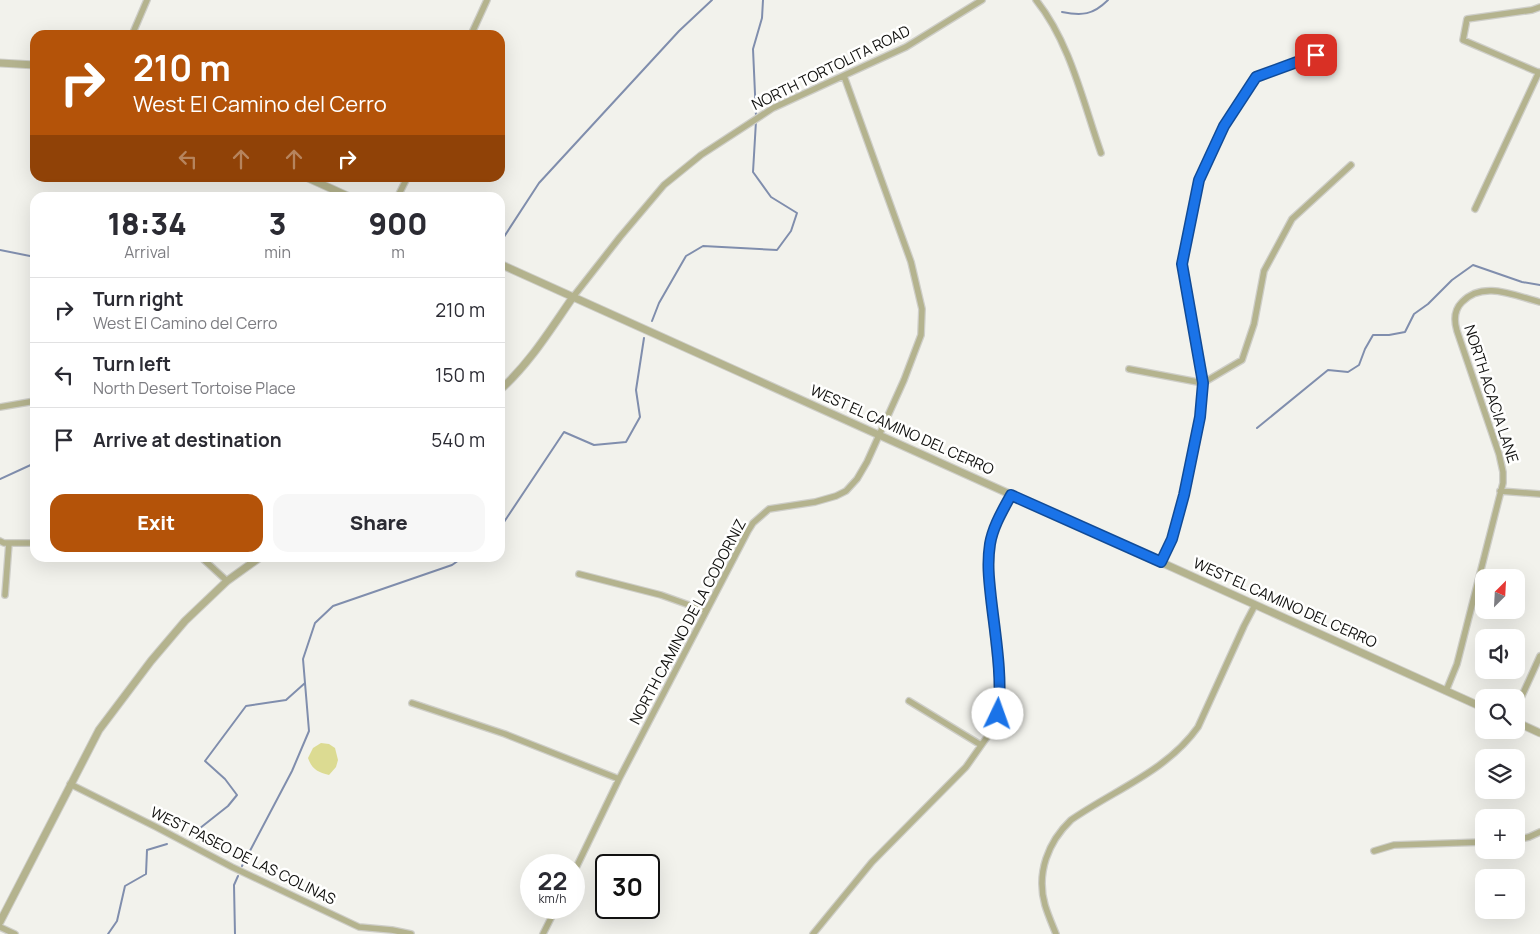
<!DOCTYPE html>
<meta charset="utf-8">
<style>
:root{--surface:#fff;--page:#f7f7f7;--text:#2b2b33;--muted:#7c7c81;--line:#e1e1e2;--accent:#b45309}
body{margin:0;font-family:Manrope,sans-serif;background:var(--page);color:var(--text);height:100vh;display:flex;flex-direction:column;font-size:19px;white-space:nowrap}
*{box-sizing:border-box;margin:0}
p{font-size:16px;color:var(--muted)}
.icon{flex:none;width:28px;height:28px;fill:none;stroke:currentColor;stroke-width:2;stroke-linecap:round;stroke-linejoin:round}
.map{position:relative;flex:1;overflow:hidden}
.drawer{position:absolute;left:30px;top:192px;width:475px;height:370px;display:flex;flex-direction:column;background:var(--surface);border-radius:15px;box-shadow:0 5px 20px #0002}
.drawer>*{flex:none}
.top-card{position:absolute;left:30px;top:30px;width:475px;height:152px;border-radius:15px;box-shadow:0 5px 20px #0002;background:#b45309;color:#fff;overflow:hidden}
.needle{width:32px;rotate:24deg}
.buttons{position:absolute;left:1475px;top:569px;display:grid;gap:10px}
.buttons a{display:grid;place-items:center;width:50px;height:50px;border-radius:10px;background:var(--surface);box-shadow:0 5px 20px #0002;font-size:25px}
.speed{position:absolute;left:520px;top:854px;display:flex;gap:10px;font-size:25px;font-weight:700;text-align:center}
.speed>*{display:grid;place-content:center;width:65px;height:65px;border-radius:50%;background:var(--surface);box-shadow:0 5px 20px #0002;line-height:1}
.speed small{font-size:12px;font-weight:400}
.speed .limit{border:2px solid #111;border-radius:8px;background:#fff;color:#111}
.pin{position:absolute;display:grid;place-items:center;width:42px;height:42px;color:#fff;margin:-21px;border-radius:10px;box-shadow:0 2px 8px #0006}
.me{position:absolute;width:55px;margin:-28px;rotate:3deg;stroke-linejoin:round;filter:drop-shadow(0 0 4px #0008)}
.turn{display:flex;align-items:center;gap:18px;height:105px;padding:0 20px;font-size:22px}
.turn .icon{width:65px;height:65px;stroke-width:2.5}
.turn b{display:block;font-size:35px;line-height:42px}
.lanes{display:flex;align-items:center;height:48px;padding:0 20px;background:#0003;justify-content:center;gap:25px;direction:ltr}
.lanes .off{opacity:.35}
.eta{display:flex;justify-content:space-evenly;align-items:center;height:85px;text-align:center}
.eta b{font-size:30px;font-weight:800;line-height:35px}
.cta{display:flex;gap:10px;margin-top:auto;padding:10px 20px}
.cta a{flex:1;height:58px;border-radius:15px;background:var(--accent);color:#fff;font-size:20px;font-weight:800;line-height:58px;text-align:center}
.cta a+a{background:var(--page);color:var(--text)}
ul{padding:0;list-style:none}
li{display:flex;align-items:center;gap:15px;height:65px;padding:0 20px;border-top:1px solid var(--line)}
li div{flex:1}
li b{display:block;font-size:19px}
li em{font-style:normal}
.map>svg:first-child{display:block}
.green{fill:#dcdb92}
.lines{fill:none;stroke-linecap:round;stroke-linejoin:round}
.stream{stroke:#808ead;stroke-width:2}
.minor-casing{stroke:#cecec8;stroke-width:8}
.tertiary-casing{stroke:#cecec8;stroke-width:9}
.minor{stroke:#b4b38e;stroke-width:5.5}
.tertiary{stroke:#b4b38e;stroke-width:7}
.route-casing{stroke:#114b97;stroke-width:12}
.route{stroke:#1a73e8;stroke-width:9}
.labels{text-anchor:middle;stroke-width:5;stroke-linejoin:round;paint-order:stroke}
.street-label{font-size:15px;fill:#0f0f0d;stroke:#fffffe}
</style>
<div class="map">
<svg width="1540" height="934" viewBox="0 0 1540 934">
<rect width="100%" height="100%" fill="#f2f2ec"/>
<path class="green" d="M321,743L329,744L335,748L338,760L336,767L329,775C317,772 312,769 308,758L313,748Z"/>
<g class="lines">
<path class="stream" d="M1062,12C1082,16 1093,15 1108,0
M756,116L753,49L762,18L763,0
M500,243L539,183L679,31L712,0
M0,250L35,257
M652,321L659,303L686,256L703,246L777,250L791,231L797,213L771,197L753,172L756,121
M1257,428L1328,370L1348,372L1359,365L1365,349L1373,335H1389L1405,332L1414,314L1428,304L1452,280L1473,265L1522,282L1540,285
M0,479L35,463
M500,528L564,432L594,445L626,442L640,417L636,390L644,338
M190,836L228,806L237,795L225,779L205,761L246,706L286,700L305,683
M242,866L292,771L309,731L303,659L315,623L333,606L452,565L462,558
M108,934L117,921L125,886L146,874L147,850L167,844
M235,934L234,885L238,876"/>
<defs>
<path id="minor" d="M1036,0C1070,42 1083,102 1101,153
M1540,7L1532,10L1467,19L1463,40L1540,73
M132,35L147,0
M471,35L487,0
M397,198L407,178
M1475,209L1539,72
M573,297L620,237L664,185L701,155L773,108L906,47L982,0
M1129,369L1203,383L1242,360L1254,324L1264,271L1292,219L1351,165
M0,407L35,401
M1500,491L1540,494
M0,541L4,543H35
M202,558L227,581
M1161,562L1172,539L1184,495L1200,417L1203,383L1182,264L1199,180L1224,126L1256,77L1316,55
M579,574L661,595L706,611
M5,595L9,543
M1446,691L1457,664L1503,483V472L1499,454L1457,331C1454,321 1454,310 1462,302C1483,280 1515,296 1540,302
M909,701L981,745
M412,703L505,734L619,779
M1516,709L1540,656
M70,784L156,827L232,867L359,927L392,930L411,934
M1516,840L1529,837L1540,832
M1374,851L1394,845L1484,842
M574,872L619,779L748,531L753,523L769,509L815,502L836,496L846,491L857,479L867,462L904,380L921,335L922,309L911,262L844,76
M0,927L15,934
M543,934L556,908
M813,934L872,862L966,767L992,730L998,714L1000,699L987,568L990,542L996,523L1011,495
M1056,934C1052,924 1048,915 1045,905C1036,873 1048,842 1071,820C1114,790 1167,771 1198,727L1244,626L1255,605"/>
<path id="tertiary" d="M0,63L35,65
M308,178L352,198
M500,264L1484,708
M500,390C530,363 550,330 573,297
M1516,722L1540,733
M0,922L99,730L151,661L185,621L227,581L259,558"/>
</defs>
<use href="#minor" class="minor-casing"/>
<use href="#tertiary" class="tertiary-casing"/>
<use href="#minor" class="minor"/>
<use href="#tertiary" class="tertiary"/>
</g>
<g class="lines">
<defs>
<path id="route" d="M998,714C1003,678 995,634 991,598C989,580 987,563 990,544C993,526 1003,510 1011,495L1161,562L1172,539L1184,495L1200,417L1203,383L1182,264L1199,180L1224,126L1256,77L1316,55"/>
</defs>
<use href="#route" class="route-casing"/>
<use href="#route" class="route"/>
</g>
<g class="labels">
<g class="street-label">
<text transform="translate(831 68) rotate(-26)" y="5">NORTH TORTOLITA ROAD</text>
<text transform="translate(1491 394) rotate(72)" y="5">NORTH ACACIA LANE</text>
<text transform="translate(902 430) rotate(24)" y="5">WEST EL CAMINO DEL CERRO</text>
<text transform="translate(1285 603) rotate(24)" y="5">WEST EL CAMINO DEL CERRO</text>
<text transform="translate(688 622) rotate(-62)" y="5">NORTH CAMINO DE LA CODORNIZ</text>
<text transform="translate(243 856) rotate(26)" y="5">WEST PASEO DE LAS COLINAS</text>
</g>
</g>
</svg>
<div class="buttons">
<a><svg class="needle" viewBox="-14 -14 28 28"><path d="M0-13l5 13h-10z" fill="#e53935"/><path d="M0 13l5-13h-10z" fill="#7c7c81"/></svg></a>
<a><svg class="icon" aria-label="sound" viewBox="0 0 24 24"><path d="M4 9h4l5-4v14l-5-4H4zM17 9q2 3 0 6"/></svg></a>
<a><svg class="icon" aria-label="search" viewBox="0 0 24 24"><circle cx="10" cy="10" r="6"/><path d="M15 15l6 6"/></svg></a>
<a><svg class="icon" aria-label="layers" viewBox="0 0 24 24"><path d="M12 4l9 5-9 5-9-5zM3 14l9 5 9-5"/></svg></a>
<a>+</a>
<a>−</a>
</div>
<div class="speed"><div>22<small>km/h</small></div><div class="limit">30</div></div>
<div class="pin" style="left:1316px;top:55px;background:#d93025"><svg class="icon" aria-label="arrive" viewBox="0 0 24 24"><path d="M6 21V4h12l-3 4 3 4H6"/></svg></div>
<svg class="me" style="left:998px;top:714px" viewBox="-20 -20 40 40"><circle r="19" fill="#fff"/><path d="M0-13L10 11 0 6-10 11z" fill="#1a73e8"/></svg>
<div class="top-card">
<div class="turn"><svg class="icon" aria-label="right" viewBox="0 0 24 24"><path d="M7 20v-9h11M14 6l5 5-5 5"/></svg><div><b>210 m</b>West El Camino del Cerro</div></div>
<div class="lanes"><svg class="icon off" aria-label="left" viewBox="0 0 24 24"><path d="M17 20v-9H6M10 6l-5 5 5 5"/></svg><svg class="icon off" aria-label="ahead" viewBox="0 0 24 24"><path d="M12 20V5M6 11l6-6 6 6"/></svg><svg class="icon off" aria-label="ahead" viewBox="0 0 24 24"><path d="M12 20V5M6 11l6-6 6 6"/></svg><svg class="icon" aria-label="right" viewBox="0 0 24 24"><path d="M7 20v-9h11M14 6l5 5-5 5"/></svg></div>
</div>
<section class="drawer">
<div class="eta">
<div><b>18:34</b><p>Arrival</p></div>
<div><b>3</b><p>min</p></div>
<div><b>900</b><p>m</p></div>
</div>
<ul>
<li><svg class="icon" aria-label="right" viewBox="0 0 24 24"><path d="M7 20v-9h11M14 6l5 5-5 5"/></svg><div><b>Turn right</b><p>West El Camino del Cerro</p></div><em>210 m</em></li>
<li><svg class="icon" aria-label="left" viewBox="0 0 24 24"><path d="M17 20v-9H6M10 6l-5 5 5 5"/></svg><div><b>Turn left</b><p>North Desert Tortoise Place</p></div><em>150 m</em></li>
<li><svg class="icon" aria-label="arrive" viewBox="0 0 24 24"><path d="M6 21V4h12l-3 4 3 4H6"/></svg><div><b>Arrive at destination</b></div><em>540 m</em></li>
</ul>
<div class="cta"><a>Exit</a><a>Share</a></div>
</section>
</div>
